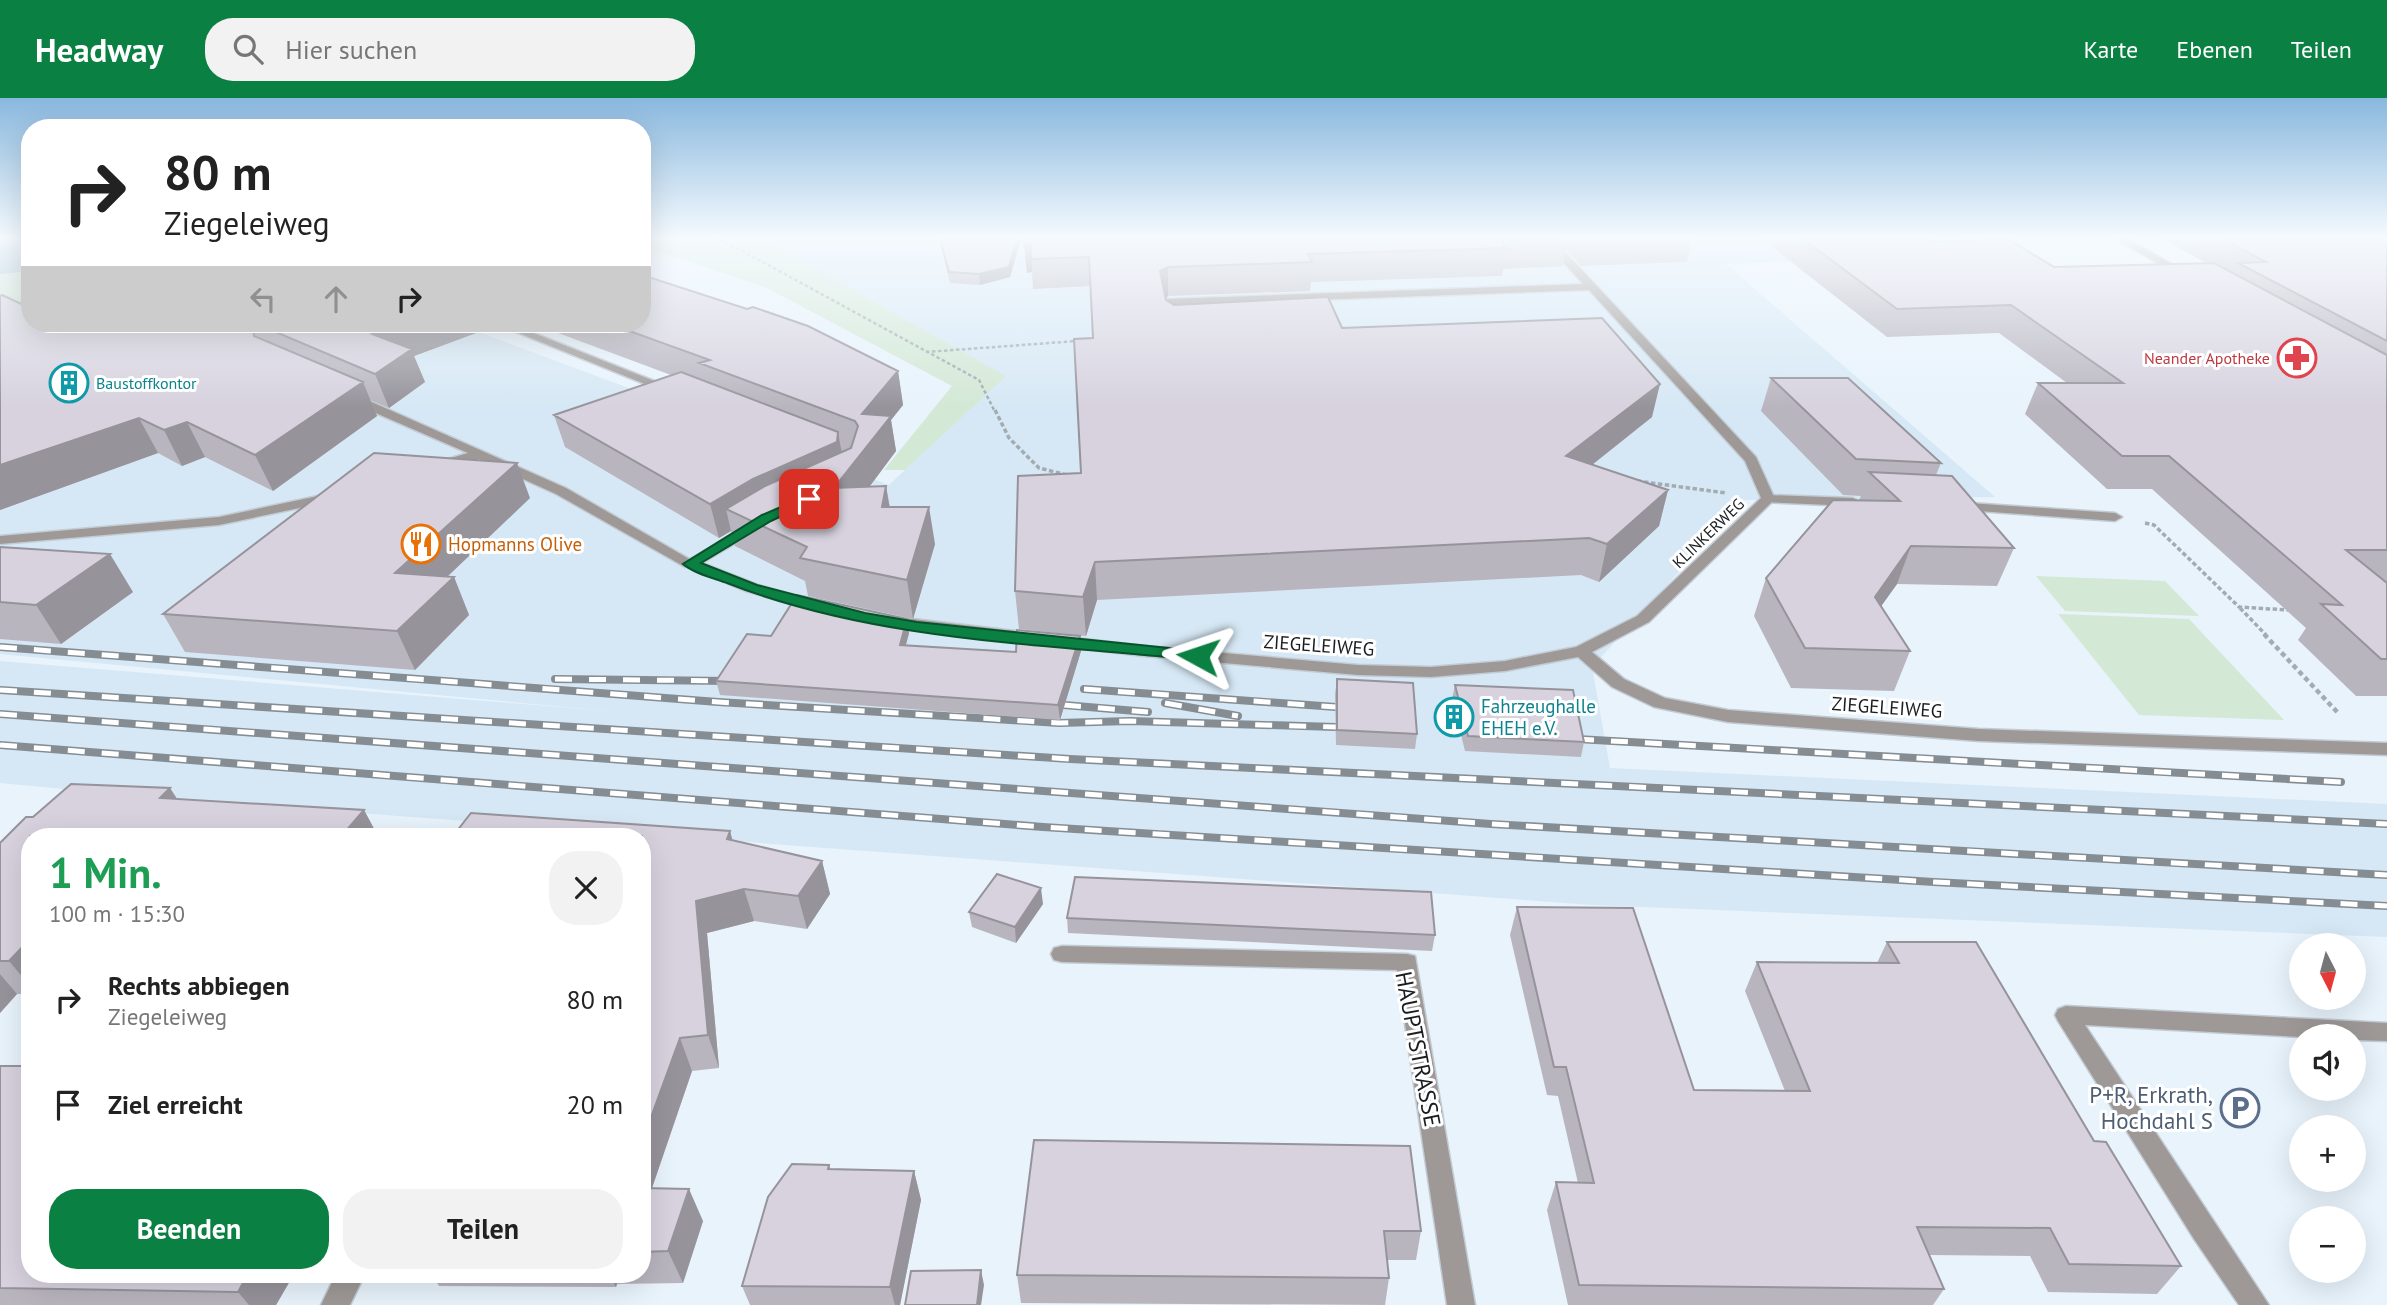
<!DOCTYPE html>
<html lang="de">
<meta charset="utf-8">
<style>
:root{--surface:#fff;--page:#f2f2f2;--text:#222;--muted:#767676;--accent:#0b8043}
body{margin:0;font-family:"PT Sans",sans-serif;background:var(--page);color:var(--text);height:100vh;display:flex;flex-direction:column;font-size:26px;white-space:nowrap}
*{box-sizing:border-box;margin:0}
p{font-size:23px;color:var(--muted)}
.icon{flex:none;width:38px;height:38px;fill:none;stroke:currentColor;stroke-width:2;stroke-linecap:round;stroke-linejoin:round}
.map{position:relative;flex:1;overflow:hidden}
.details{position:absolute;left:21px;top:730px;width:630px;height:455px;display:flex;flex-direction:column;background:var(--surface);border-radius:28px;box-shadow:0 7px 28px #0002}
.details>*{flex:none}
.hud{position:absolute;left:21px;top:21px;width:630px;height:214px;border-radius:28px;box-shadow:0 7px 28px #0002;background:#fff;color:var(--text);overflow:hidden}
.needle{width:46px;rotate:174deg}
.buttons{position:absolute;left:2289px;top:835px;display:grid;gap:14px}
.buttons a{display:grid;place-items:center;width:77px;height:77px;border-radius:50%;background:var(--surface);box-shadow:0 7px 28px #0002;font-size:35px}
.pin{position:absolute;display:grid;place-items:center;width:60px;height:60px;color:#fff;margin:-30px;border-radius:14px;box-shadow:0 4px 10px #0006}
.me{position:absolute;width:77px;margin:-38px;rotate:275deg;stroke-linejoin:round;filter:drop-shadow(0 0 5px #0008)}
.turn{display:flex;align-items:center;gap:24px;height:147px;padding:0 28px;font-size:32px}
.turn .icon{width:91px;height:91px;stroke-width:2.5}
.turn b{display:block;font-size:49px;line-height:60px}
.lanes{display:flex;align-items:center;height:66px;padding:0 28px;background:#0003;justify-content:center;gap:35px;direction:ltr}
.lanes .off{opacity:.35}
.round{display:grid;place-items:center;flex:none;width:74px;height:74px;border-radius:28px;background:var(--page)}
.headline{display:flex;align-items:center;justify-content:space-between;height:119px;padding:0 28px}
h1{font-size:42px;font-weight:700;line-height:52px;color:#1e9e55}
.primary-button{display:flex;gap:14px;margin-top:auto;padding:14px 28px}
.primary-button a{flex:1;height:80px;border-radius:28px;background:var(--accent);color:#fff;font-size:28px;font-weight:700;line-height:80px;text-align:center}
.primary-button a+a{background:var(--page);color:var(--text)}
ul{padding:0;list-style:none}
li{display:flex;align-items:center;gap:21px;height:105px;padding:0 28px}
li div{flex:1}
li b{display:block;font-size:26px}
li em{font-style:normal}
header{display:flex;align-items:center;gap:42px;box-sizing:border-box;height:98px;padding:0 35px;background:var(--accent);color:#fff}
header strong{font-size:33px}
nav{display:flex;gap:38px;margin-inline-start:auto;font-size:24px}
.search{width:490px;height:63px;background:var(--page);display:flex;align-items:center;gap:18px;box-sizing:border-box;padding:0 24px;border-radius:28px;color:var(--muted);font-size:26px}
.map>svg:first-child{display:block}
.built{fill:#d6e8f5}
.green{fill:#d3e8d5}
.water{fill:#9cbdcf}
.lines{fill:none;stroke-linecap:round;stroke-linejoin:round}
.service-casing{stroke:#c3ccd4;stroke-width:3}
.minor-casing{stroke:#c3ccd4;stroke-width:3}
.path-far2{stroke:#a3acb3;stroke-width:2.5;stroke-dasharray:3.5 2.5;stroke-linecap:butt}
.path-far1{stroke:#a3acb3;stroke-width:3.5;stroke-dasharray:4.5 2.5;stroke-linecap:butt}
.path{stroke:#a3acb3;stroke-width:4.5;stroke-dasharray:5 3.5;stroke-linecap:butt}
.service{fill:#9e9997;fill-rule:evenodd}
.minor{fill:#9e9997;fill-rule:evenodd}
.rail-casing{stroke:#858d93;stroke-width:8}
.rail{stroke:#fff;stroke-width:5;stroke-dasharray:17;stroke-linecap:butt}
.wall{fill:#b9b5bf}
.shaded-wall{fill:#96939b}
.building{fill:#d7d2de;stroke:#96939b;stroke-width:2}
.route{fill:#0b8043;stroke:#07532c;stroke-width:2}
.labels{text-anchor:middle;stroke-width:6;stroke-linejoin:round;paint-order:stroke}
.far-health-label{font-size:16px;fill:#be3a42;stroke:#fff;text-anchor:end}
.far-culture-label{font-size:16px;fill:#0d838f;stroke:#fff;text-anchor:start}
.far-street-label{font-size:16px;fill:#191d20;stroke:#fff}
.food-label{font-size:19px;fill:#c56008;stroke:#fff;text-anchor:start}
.street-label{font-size:19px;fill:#191d20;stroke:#fff}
.culture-label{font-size:19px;fill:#0d838f;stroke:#fff;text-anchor:start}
.near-street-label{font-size:23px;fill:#191d20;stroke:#fff}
.near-service-label{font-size:23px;fill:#4e5e75;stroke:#fff;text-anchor:end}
</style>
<header>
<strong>Headway</strong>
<div class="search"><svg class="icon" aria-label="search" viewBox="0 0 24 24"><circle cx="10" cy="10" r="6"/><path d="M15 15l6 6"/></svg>Hier suchen</div>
<nav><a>Karte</a><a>Ebenen</a><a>Teilen</a></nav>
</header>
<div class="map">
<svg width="2387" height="1207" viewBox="0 0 2387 1207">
<rect width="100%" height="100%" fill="#e8f3fc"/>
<path class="built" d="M762,141H2069L2078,147L1838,154L1846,162L1726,166L1995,399L1745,402L1592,569L1610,670L2387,706V839L1592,807L183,702L0,685V563L608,613L0,556V218L30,226H457L889,387L1005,278Z"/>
<path class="green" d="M0,141H30V213L0,221Z
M642,141H762L1006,278L905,372H884L952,288L765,189L642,148Z
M2036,478L2165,483L2199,518L2065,513Z
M2058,516L2189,521L2284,622L2139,617Z"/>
<path class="water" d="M0,141H17L30,153V173L0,176Z"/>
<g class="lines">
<defs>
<path id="service" d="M348,297H356L566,390L698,466L695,469H685L556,396L479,361L439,372L434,371V365L468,355L348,303Z
M332,395L337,396V402L219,427L0,446V438L219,419Z
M1768,397L1853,400L1860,404L1853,408L1763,404V398Z
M1955,404L2115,415L2122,419L2115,423L1950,411L1948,408Z
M2066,908L2387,925V943L2354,942V938L2301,939L2085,927L2269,1207H2239L2194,1141L2058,923L2055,917L2058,911Z
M336,1176H365L350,1207H321Z"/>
<path id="minor" d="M1542,141H1553L1756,359L1775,401L1649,524L1592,554L1624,581L1665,600L1728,612L1979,631L2387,645V657L1979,643L1728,624L1654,609L1612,589L1578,559L1505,573L1431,579L1358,577L1144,558L887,528L879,523L887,518L1144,548L1358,567L1431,569L1505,563L1576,549L1637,518L1761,400L1745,363L1589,192L1174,207L1179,225L1173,228L1167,225L1163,204L1168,201L1583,186Z
M2115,141H2128L2191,177L2182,179Z
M496,226H511L677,292L667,295Z
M754,424L759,425V431L702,465L758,487L821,505L823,508L821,511L815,513L746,493L682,466Z
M1062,848L1407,856L1415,858L1475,1207H1447L1397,872L1062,864L1054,862L1051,856L1054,850Z"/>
</defs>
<use href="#service" class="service-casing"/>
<use href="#minor" class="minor-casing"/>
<path class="path-far2" d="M714,141L737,150L979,282L995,314
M926,254L1077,243"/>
<path class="path-far1" d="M995,312L1009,340L1039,370L1067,377
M1637,383L1726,395
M2145,425L2154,427L2239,509L2288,512
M2240,510L2266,537"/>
<path class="path" d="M2264,536L2339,616"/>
<use href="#service" class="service"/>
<use href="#minor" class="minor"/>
<defs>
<path id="rail" d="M0,549L718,604L1059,625L1130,623L1336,629
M555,581L730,583
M1084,591L1336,609
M0,592L1070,661L2387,726
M1165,605L1238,618
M1064,607L1148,614
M0,616L1491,726L2387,777
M1577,641L2341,684
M0,647L1043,729L1934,784L2387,808"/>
</defs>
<use href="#rail" class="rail-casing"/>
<use href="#rail" class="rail"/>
</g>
<path class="wall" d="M939,141H1021L1010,179L980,187L950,185Z
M1024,141H1692L1687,164L1581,168L1566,151L1563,168L1503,171L1502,178L1311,184L1310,193L1168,198L1166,200V202L1174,207L1342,230L1652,319L1592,367L1668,392L1659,428L1599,484L1581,477L1097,502L1086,538L1019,531L1015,493L1081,375L1093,240L1091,188L1033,191L1032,174L1027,175Z
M1762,141H1932V144L2054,169L2206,165L2163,141H2387V598H2356L2298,542L2306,530L2152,391H2107L2025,316L2038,285H2067L1999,235L1887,239Z
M0,198L30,226L495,228L414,258L425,284L389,310L370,302L377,318L273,393L205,359L182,368L158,355L0,412Z
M534,226H642L898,273L903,307L891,322L896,353L869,389L886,388L890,409L935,446L913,521L808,498L805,483L735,448L731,433L719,440L565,349L554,317L671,277Z
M1771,280L1941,365L1936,377L2014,450L1997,488L1897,486L1881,508L1910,553L1894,593L1791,590L1754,518L1766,480L1859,402L1861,398L1843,397L1761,313Z
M530,400L447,479H454L469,517L415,572L185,554L163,516Z
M0,449L133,494L61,546L0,541Z
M907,521L909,535L906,547L1016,554L1081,553L1060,622L720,597L716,583L771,538Z
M1337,581L1417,636L1415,651L1336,647L1335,596Z
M1455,587L1584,644L1581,659L1465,653L1452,601Z
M170,690L177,701L364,712L377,737L30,738V896H17L0,915V745Z
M730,733L732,742L822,763L830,796L807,831L754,823L707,835L719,970L692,973L652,1090L703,1123L683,1185L617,1186L616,1189L439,1188L436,1183H383L377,1176H642V738Z
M1043,806L1016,845L972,829L969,814Z
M1517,809L1694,992L1785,993L1745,893L1757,864L1877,865L1887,844L2094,1043L2181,1168L2157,1196L2048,1194L2030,1158L1929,1157L1944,1191L1933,1207H1568L1547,1112L1556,1084L1578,1085L1558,998L1547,997L1510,837Z
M1067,820L1435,837L1432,853L1068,835Z
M0,968L30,1176H294L276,1207H0Z
M1034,1042L1421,1133L1416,1162H1387L1389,1180L1385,1207L1021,1205L1017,1177Z
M829,1067L831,1071L914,1073L921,1102L900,1207H750L742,1188Z"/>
<path class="shaded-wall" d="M1017,141H1021L1010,179L980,187L979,176Z
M1031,145L1032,174L1027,175L1024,147Z
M1168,169V198L1161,203L1160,173Z
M401,226H495V228L414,258L425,284L389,310L375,276L372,236Z
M898,273L903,307L891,322L896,353L841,427L834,390L868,347L862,316Z
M363,284L377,318L273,393L255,357Z
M1660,286L1652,319L1559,393L1566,358Z
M139,320L158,355L0,412V367Z
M187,324L205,359L182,368L164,332Z
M838,334L844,367L726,411L731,433L719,440L710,406Z
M517,365L530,400L412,512L395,475Z
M886,388L892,425L882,409Z
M1668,392L1659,428L1599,484L1607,446Z
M929,409L935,446L913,521L907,482Z
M1911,448L1897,486L1860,538L1875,499Z
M110,456L133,494L61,546L36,507Z
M1095,464L1097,502L1086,538L1083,499Z
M454,479L469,517L415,572L397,533Z
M907,521L909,535L902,561L900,547Z
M1080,538L1081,553L1060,622L1058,607Z
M170,690L190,721L160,700Z
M364,712L378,738L345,734Z
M730,733L739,766L727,741Z
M822,763L830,796L807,831L798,798Z
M1041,790L1043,806L1016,845L1015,829Z
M744,791L754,823L707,835L719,970L708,937L696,803Z
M30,841V888L9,863Z
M0,876L17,896L0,915Z
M680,940L692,973L642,1119V1044Z
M914,1073L921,1102L900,1207H895L890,1189Z
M689,1091L703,1123L683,1185L668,1153Z
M981,1172L984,1187L981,1207H977Z
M248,1176H294L276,1207H249L238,1194Z
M609,1176H612L617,1186L616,1189Z"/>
<path class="building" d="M940,141H1017L1009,169L979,176L949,174Z
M1024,141H1538L1501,143L1506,150L1308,156L1312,164L1168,169L1160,173L1166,202L1174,207L1328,199L1342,230L1602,220L1660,286L1566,358L1668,392L1607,446L1589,440L1095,464L1083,499L1015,493L1018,378L1081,375L1074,241L1093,240L1089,159L1031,161V145L1024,147Z
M1803,141H1932V144L2008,141L2054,169L2214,165L2387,257V452H2346L2387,485V561H2381L2321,506L2342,507L2169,358H2122L2038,285H2123L2011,207L1897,211Z
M2223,141H2387V243L2238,165L2266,164Z
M642,177L747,211L753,209L808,228L898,273L862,316L891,318L834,390L886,388L882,409H929L907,482L800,460L807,449L726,411L765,388L851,350L858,328L855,323L699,265L710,262L610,226H642Z
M2,197L30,210V226H401L372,236L412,251L375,276L264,229L253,230L254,238L363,284L255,357L187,324L164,332L139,320L0,367V198Z
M681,274L838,334L837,344L753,381L710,406L554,317Z
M1771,280H1848L1941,365L1856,361Z
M374,355L517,365L395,475L454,479L397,533L163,516Z
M1869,374L1952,378L2014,450L1911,448L1875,499L1910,553L1805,550L1766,480L1833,402L1900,403Z
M0,449L110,456L36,507L0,504Z
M797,497L907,521L900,547L1016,554L1017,532L1080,538L1058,607L716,583L747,536L771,538Z
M1337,581L1413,585L1417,636L1337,632Z
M1455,587L1573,592L1584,644L1468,638Z
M71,686L170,690L160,700L364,712L345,734L406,738H30V841L9,863H0V745L26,719H33Z
M471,715L730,733L727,741L822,763L798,798L744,791L696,803L708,937L680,940L642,1044V738H453Z
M997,776L1041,790L1015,829L969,814Z
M1075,779L1431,794L1435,837L1067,820Z
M1517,809L1633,810L1694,992L1810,993L1757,864L1899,865L1887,844H1976L2094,1043L2106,1044L2181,1168L2069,1166L2050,1130L1917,1129L1944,1191L1579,1187L1556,1084L1594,1085L1566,969H1554Z
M0,968H30V1176H248L238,1194L0,1190Z
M1034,1042L1410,1048L1421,1133H1384L1389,1180L1017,1177Z
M792,1066L829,1067L828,1071L914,1073L890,1189L742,1188L768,1099Z
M642,1090L689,1091L668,1153L642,1154Z
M981,1172L977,1207H905L911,1173Z"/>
<linearGradient id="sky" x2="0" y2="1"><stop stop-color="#89b8de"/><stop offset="0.45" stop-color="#f5fafe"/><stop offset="1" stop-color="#f5fafe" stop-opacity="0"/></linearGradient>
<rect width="2387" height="310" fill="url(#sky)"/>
<path class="route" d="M809,397L815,401L814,403L771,423L701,465L757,487L865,515L917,524L1198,553L1205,558L1198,562C1041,546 875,543 727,485C713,480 693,475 683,466L762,417Z"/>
<defs>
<symbol id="pharmacy-ring" viewBox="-11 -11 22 22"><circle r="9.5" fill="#fff" stroke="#e0444e" stroke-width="1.5"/><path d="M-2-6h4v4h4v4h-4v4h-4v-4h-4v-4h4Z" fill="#e0444e"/></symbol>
<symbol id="building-ring" viewBox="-11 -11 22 22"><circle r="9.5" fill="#fff" stroke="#0f9aa8" stroke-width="1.5"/><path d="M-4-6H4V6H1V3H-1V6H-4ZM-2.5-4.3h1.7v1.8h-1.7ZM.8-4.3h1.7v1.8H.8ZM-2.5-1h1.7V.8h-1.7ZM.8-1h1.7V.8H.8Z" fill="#0f9aa8"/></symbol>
<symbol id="restaurant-ring" viewBox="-11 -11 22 22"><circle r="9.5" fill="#fff" stroke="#e8710a" stroke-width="1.5"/><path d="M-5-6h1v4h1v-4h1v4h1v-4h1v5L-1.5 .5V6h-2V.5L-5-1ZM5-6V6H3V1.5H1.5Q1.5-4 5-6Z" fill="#e8710a"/></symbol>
<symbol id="parking-ring" viewBox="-11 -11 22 22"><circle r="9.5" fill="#fff" stroke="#5c6f8a" stroke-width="1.5"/><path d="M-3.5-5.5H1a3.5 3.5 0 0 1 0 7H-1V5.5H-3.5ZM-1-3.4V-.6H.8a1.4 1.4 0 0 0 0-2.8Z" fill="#5c6f8a"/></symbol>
</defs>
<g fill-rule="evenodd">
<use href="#pharmacy-ring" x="2275" y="238" width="44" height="44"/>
<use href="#building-ring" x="47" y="263" width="44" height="44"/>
<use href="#restaurant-ring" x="399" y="424" width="44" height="44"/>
<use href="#building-ring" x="1432" y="597" width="44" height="44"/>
<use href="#parking-ring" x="2218" y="988" width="44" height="44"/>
</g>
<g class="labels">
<g class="far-health-label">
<text x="2270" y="266">Neander Apotheke</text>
</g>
<g class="far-culture-label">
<text x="96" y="291">Baustoffkontor</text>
</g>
<g class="far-street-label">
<text transform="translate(1708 435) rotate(-44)" y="6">KLINKERWEG</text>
</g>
<g class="food-label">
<text x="448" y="453">Hopmanns Olive</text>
</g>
<g class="street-label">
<text transform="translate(1319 547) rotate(4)" y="7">ZIEGELEIWEG</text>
<text transform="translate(1887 609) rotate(4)" y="7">ZIEGELEIWEG</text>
</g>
<g class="culture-label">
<text x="1481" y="615">Fahrzeughalle<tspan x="1481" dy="22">EHEH e.V.</tspan></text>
</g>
<g class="near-street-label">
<text transform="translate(1418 951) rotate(79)" y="8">HAUPTSTRASSE</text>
</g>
<g class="near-service-label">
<text x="2213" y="1005">P+R, Erkrath,<tspan x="2213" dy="26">Hochdahl S</tspan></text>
</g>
</g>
</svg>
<div class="buttons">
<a><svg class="needle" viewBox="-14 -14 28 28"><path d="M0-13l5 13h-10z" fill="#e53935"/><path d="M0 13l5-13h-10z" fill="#767676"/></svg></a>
<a><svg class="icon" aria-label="sound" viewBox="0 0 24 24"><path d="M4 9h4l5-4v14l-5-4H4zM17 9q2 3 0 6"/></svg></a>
<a>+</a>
<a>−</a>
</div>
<div class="pin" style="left:809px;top:401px;background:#d93025"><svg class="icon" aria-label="arrive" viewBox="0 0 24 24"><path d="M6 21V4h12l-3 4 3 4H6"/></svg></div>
<svg class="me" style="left:1198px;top:558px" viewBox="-20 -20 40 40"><path d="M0-17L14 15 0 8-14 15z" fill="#0b8043" stroke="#fff" stroke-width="4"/></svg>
<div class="hud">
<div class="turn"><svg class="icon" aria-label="right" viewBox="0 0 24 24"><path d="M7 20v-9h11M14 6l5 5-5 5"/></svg><div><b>80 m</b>Ziegeleiweg</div></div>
<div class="lanes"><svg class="icon off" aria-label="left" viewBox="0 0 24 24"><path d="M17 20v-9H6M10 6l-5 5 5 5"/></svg><svg class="icon off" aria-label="ahead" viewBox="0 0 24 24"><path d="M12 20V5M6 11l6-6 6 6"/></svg><svg class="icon" aria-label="right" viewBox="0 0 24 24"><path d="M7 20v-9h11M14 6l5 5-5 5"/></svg></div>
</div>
<section class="details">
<div class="headline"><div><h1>1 Min.</h1><p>100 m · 15:30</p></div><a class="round"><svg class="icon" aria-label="close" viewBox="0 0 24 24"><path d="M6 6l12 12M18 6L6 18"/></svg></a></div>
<ul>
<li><svg class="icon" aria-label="right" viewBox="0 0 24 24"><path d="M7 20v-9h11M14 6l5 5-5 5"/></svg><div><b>Rechts abbiegen</b><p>Ziegeleiweg</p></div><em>80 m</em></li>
<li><svg class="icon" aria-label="arrive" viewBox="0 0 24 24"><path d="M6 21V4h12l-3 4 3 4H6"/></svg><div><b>Ziel erreicht</b></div><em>20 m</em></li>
</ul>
<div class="primary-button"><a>Beenden</a><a>Teilen</a></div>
</section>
</div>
